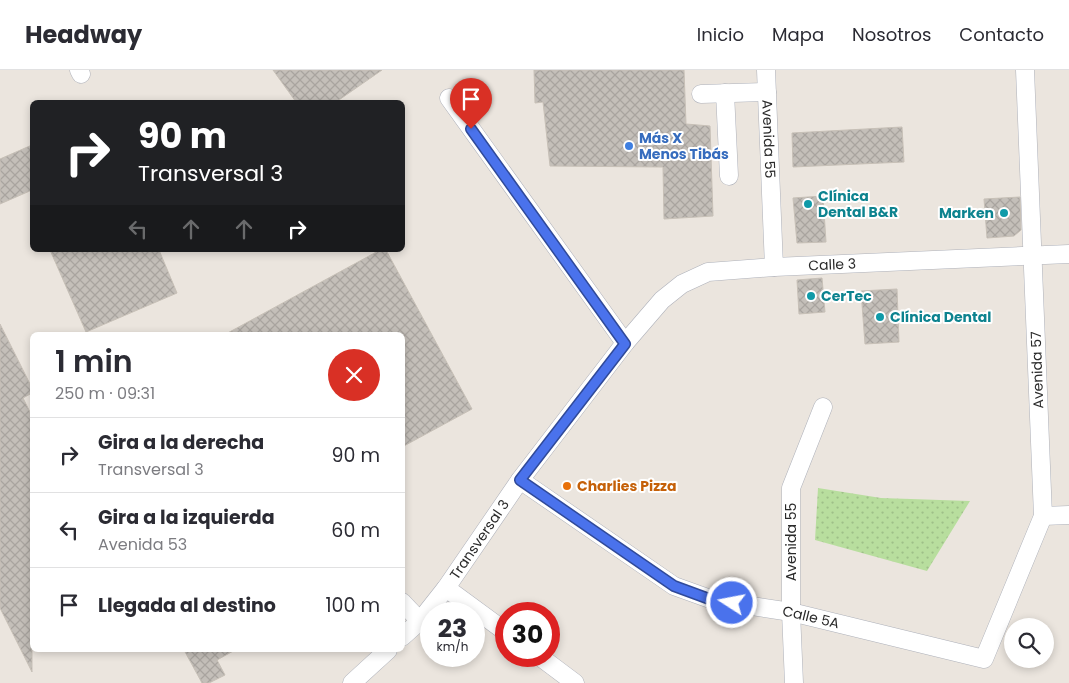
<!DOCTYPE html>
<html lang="es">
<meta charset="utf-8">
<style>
:root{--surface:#fff;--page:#f2f2f3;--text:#2b2b33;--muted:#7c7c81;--line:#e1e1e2}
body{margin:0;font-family:Poppins,sans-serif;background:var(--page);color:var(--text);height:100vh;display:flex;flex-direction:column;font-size:19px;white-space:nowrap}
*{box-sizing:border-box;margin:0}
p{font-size:16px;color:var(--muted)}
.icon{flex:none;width:28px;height:28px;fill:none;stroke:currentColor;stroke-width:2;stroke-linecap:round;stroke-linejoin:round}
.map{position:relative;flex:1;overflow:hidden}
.sheet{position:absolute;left:30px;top:262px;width:375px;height:320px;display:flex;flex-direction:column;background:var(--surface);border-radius:8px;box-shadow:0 2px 8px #0003}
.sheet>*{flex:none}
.guide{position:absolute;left:30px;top:30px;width:375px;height:152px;border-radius:8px;box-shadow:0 2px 8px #0003;background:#202124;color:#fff;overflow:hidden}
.tools{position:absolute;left:1004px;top:548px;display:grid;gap:10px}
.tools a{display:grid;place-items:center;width:50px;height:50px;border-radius:50%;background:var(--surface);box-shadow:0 2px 8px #0003;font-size:25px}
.speed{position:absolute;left:420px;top:532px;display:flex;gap:10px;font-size:25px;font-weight:700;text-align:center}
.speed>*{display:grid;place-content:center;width:65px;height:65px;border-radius:50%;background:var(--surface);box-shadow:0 2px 8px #0003;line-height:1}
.speed small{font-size:12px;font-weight:400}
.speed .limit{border:8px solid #d22;background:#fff;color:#111}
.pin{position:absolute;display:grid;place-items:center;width:42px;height:42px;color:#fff;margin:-51px -21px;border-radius:50% 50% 50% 0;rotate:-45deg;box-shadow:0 0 5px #0007}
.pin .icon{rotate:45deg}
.me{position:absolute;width:55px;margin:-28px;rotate:281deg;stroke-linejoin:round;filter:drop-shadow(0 0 4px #0008)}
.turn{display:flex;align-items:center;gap:18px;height:105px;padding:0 25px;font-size:22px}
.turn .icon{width:65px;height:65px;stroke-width:2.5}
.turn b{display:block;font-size:35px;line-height:42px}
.lanes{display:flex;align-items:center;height:48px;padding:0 25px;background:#0003;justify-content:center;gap:25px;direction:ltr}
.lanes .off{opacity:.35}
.round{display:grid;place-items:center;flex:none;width:52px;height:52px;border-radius:26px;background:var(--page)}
.head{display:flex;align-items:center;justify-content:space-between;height:85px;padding:0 25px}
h1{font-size:30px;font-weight:600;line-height:38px}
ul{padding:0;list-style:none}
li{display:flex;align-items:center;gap:15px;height:75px;padding:0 25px;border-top:1px solid var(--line)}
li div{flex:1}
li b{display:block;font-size:19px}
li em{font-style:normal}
header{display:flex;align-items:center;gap:30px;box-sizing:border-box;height:70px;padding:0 25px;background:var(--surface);border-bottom:1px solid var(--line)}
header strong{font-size:24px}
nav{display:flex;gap:28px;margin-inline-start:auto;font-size:18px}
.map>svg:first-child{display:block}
.park{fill:url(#park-dots)}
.building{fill:url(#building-cross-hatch);stroke:#c7c0b7}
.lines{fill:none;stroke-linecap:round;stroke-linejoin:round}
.minor-casing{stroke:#aeb1ba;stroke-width:19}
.minor{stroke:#fff;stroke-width:18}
.route-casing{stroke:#304a99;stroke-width:12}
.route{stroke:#4a72ec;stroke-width:9}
.shop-dot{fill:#3f7fe0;stroke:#fff;stroke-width:2}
.culture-dot{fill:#0f9aa8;stroke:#fff;stroke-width:2}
.food-dot{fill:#e8710a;stroke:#fff;stroke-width:2}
.labels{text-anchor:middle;stroke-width:4;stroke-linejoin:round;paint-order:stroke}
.shop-label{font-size:14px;font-weight:bold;fill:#366cbe;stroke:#fff;text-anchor:start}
.street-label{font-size:14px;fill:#2a2a2a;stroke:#fff}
.culture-label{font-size:14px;font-weight:bold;fill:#0d838f;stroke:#fff;text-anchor:start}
.food-label{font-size:14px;font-weight:bold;fill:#c56008;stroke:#fff;text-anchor:start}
</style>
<header>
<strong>Headway</strong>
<nav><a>Inicio</a><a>Mapa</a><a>Nosotros</a><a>Contacto</a></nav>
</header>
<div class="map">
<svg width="1069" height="613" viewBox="0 0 1069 613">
<defs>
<pattern id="park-dots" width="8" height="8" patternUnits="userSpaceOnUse" patternTransform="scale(1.25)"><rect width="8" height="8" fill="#b8de9e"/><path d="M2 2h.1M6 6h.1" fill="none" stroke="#9ebf88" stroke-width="1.8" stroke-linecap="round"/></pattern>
<pattern id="building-cross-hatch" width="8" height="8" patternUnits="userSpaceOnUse" patternTransform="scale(1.25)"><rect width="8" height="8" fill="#c4bfb9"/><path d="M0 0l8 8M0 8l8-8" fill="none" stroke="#a9a49f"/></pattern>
</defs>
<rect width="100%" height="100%" fill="#ebe5de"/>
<path class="park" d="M818,418L881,428L970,431L927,501L815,470Z"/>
<path class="building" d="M273,0H382L336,32H296Z
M534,0H684L686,54L710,56L713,146L664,149L663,97L550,96L543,32L535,33Z
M902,57L904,92L793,97L792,63Z
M32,75V120L0,134V89Z
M823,126L826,172L797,173L793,128Z
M1020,127L1021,160L1014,166L987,168L984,129Z
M50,180H159L177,223L86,262Z
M380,180H386L472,339L402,377V265H224Z
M822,208L825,242L799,244L797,210Z
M897,219L899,272L865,274L861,221Z
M0,254L32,318V323L23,328L32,346V602L0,538Z
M184,580H235L217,590L225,605L209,613H202Z"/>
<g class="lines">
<defs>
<g id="minor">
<path d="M79,0L81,4"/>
<path id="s1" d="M766,0L774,197"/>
<path d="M725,23L729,106"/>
<path d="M701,24L767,22"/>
<path d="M449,28L625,273"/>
<path id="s2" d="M520,410L674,516L713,530L791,542L984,589L1043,446L1025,0"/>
<path d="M1043,446L1069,445"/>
<path d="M446,518L506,562"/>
<path d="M402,532L420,551"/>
<path id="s3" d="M402,567L420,551L446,518L520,410L625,273L662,230L682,214L708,202L774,197L1069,184"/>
<path d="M539,586L575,613"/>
<path d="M352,613L388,580"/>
<path d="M794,613L791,542V418L823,337"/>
</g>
</defs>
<use href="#minor" class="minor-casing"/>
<use href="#minor" class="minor"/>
</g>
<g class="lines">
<defs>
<path id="route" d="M471,59L625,274L520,410L674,516L712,530L732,533"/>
</defs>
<use href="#route" class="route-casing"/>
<use href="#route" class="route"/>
</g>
<circle class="shop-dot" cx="629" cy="76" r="5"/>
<g class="culture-dot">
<circle cx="808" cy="134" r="5"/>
<circle cx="1004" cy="143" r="5"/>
<circle cx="811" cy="226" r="5"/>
<circle cx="880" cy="247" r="5"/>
</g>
<circle class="food-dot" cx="567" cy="416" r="5"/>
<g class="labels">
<g class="shop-label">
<text x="639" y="73">Más X<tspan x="639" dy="16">Menos Tibás</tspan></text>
</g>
<g class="street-label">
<text dy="5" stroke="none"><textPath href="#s1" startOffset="69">Avenida 55</textPath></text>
<text dy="5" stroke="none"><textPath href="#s3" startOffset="605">Calle 3</textPath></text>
<text transform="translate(1037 300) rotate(-92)" y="5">Avenida 57</text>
<text dy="5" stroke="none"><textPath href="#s3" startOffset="125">Transversal 3</textPath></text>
<text transform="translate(791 472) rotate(-90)" y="5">Avenida 55</text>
<text dy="5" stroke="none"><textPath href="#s2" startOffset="328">Calle 5A</textPath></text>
</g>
<g class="culture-label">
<text x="818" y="131">Clínica<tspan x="818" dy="16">Dental B&amp;R</tspan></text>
<text x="994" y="148" text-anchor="end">Marken</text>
<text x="821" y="231">CerTec</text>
<text x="890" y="252">Clínica Dental</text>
</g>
<g class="food-label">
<text x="577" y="421">Charlies Pizza</text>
</g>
</g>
</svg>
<div class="tools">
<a><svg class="icon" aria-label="search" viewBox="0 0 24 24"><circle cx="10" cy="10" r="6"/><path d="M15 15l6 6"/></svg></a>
</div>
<div class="speed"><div>23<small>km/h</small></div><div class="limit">30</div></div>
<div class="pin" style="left:471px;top:59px;background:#d93025"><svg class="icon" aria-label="arrive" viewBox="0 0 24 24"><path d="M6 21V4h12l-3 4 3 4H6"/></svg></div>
<svg class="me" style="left:732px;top:533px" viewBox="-20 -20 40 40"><circle r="17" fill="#4a72ec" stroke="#fff" stroke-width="3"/><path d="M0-11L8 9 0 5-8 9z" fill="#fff"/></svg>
<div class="guide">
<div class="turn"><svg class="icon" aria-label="right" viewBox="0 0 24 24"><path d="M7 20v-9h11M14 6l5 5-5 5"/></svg><div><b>90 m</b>Transversal 3</div></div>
<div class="lanes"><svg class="icon off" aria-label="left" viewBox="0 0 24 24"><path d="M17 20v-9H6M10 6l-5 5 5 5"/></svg><svg class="icon off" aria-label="ahead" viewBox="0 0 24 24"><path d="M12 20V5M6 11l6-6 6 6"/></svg><svg class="icon off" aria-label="ahead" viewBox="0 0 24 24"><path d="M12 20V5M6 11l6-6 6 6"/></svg><svg class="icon" aria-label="right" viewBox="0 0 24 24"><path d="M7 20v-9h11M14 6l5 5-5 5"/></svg></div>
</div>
<section class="sheet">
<div class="head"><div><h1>1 min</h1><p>250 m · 09:31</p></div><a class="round" style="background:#d93025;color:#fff"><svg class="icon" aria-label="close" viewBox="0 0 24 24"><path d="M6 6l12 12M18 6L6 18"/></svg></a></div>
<ul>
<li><svg class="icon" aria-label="right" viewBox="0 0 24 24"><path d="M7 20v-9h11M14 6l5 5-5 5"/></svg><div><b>Gira a la derecha</b><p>Transversal 3</p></div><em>90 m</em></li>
<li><svg class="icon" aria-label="left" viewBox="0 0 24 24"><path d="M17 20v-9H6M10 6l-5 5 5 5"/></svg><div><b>Gira a la izquierda</b><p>Avenida 53</p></div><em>60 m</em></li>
<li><svg class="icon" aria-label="arrive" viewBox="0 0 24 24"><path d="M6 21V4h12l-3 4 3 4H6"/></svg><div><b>Llegada al destino</b></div><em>100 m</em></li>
</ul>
</section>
</div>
